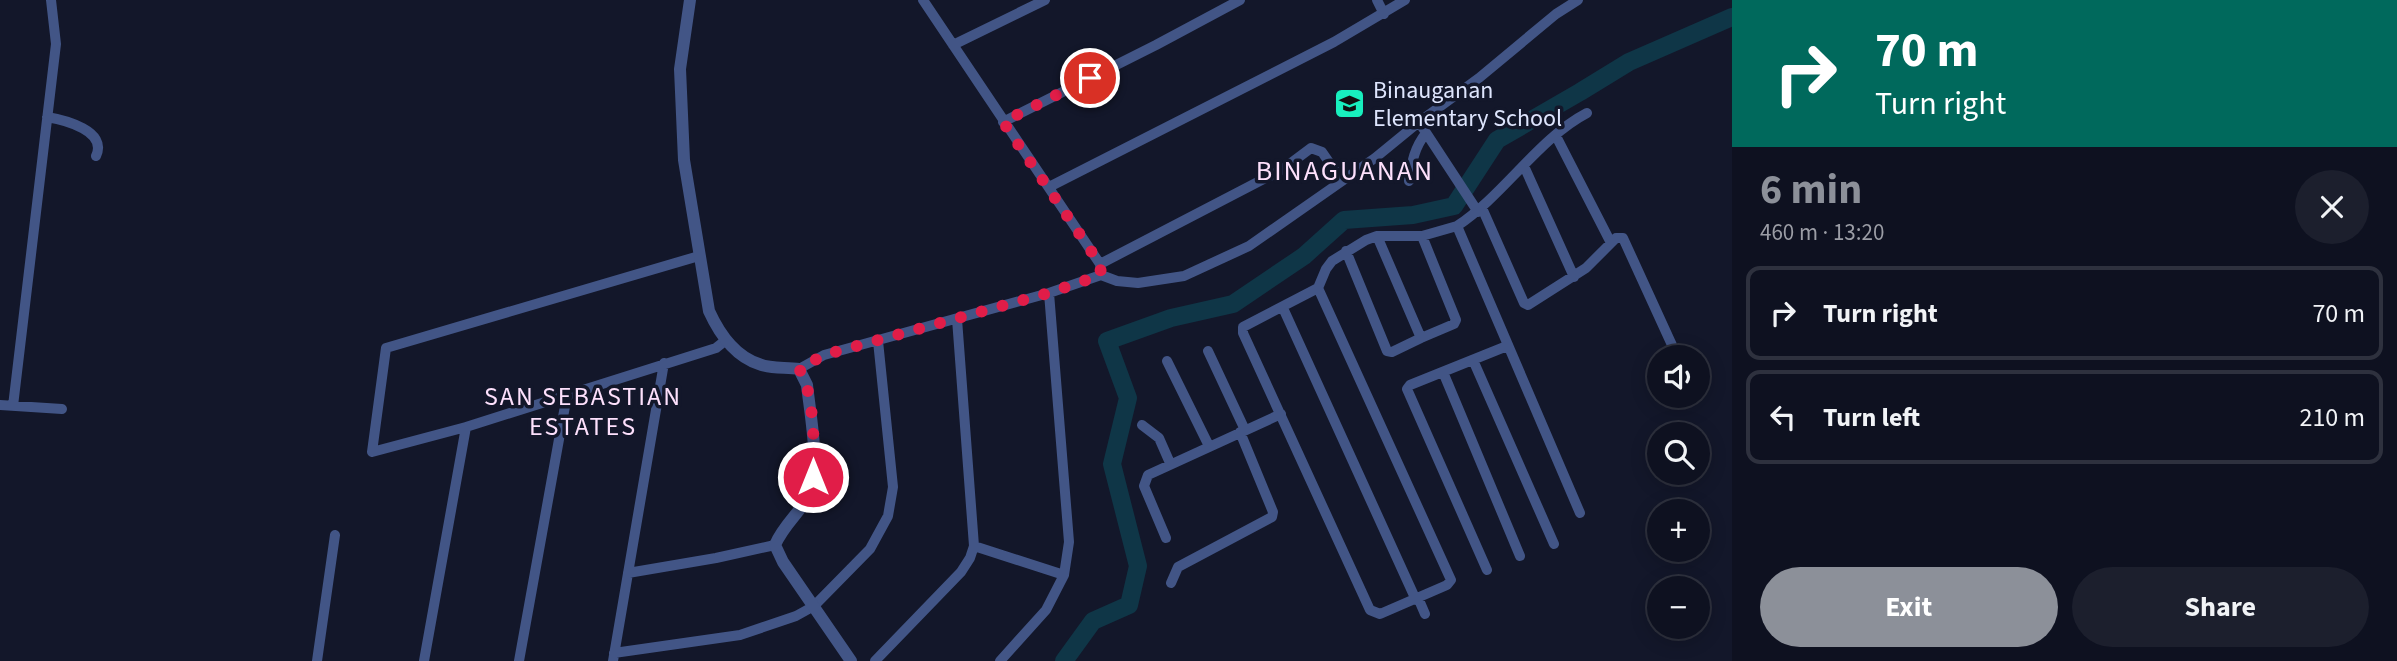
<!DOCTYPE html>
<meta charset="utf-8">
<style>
:root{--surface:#0e1120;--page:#1c1f2d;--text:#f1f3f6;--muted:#9b9da5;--line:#2e313e;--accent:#8c9099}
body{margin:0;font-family:"Source Sans 3",sans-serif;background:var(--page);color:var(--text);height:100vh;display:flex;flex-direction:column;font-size:26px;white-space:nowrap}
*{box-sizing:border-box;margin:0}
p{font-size:23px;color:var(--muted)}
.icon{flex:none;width:38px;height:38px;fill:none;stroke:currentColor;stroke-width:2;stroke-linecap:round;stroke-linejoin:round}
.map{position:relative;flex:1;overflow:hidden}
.panel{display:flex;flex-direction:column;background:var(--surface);width:665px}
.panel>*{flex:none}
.top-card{background:#00695c;color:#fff;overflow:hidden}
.buttons{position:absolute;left:1647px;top:345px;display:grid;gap:14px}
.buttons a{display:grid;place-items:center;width:63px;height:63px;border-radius:50%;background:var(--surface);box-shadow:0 4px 18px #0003,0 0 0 2px var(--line);font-size:35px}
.pin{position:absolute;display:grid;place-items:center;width:60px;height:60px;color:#fff;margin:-30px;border:4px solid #fff;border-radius:50%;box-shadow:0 2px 7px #0007}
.me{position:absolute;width:77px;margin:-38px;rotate:0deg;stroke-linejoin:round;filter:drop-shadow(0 0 5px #0008)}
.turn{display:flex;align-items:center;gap:24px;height:147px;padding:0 28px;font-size:32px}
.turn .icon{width:91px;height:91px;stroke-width:2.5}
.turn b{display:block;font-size:49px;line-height:60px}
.round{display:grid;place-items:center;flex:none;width:74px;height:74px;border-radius:37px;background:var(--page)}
.head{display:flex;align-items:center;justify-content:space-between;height:119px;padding:0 28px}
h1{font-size:42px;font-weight:700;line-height:52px;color:var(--accent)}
.primary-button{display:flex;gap:14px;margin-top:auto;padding:14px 28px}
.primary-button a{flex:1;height:80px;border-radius:42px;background:var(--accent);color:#fff;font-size:28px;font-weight:700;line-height:80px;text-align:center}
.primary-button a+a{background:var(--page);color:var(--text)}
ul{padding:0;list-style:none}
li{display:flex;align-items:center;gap:21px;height:94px;margin:0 14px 10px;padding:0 14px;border:4px solid var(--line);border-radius:14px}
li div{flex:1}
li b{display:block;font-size:26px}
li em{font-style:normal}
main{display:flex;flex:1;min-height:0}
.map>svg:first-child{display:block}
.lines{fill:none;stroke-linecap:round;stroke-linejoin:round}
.river{stroke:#0f3647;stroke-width:18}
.minor{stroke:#425586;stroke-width:10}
.tertiary{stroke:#425586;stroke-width:12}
.route{stroke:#e11d48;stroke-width:12;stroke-dasharray:0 21.6}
.labels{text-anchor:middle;stroke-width:7;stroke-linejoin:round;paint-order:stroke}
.poi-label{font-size:24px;fill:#dee5fd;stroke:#13172a;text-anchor:start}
.neighbourhood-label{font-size:26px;letter-spacing:2px;fill:#fde0fc;stroke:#13172a}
.quarter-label{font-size:28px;letter-spacing:2px;fill:#fde0fc;stroke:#13172a}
</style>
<main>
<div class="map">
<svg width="1732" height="661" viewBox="0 0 1732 661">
<rect width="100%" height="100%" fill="#13172a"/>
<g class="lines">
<path class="river" d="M1064,661L1093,621L1129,605L1138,566L1112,464L1128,398L1107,341L1171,318L1233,304L1304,256L1344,220L1413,215L1454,206L1497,140L1580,92L1629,62L1732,17"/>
<path class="minor" d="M923,0L1100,264L1101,275
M1377,0L1384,14
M953,45L1045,0
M47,117C65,120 108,131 96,156
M1003,122L1156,45L1240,0
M1419,122L1478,212
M1556,136L1611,243
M1524,166L1574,277
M1409,181C1412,162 1414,148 1426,133
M1049,187L1334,42L1405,0
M1482,208L1524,303L1528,305L1586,268L1616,238H1623L1677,356
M1377,236L1421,338L1454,324L1456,320L1422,236
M1346,251L1387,351L1392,352L1421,338
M699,256L386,348L372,452L466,427L716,348L726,340
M1100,264L1283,169L1311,148L1322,152L1342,181
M1101,275L1117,281L1138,283L1184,276L1249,246L1375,158L1419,122L1479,78L1556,14L1578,0
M1318,288L1451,580L1447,585L1380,614L1370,610L1243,333V327Z
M1318,288L1326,269L1332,261L1366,240L1377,236H1422L1457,226
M1283,308L1416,600H1419L1425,614
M1208,351L1245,430
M1473,360L1554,544
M1167,361L1209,446
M799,369L824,355L1049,293L1101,275
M1443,372L1520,556
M0,405L62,409
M13,406L56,44L51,0
M1142,425L1159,438L1170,463
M1580,513L1457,226C1504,195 1539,138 1587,113
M1166,538L1144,486L1148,475L1281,414
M974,546L1064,575
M1487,570L1407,389L1410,385L1507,346
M628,573L716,558L775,545
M1171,583L1178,567L1272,517L1273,512L1240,432
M614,653L740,635L796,616L814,606L870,549L888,516L893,487L878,341
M317,661L335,535
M424,661L466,427
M519,661L567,395
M613,661L664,363
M875,661L961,572L970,558L974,546L957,319
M1000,661L1046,610L1064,575L1069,542L1049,293"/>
<path class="tertiary" d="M690,0L680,69L684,160L709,311C719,333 734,356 759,364C770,369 786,367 799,369L807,385C810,413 821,471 809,495C800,513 784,524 775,545L783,562L851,661"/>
</g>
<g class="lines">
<path class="route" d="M813,477C815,450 814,390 799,369L824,355L1049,293L1101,275L1100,264L1003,122L1090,78"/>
</g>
<defs>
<symbol id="school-square" viewBox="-11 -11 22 22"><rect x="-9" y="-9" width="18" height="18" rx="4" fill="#18efbe" stroke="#13172a"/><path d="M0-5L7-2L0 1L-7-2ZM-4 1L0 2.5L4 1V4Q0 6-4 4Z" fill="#111"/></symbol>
</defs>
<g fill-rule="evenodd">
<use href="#school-square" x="1332" y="86" width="35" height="35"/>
</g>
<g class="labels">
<g class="poi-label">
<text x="1373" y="98">Binauganan<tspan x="1373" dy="28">Elementary School</tspan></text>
</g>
<g class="neighbourhood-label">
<text x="583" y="405">SAN SEBASTIAN<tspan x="583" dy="30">ESTATES</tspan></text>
</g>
<g class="quarter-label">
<text x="1345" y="180">BINAGUANAN</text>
</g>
</g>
</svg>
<div class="buttons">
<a><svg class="icon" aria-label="sound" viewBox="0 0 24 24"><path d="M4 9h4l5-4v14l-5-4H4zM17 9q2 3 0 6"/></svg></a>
<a><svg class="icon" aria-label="search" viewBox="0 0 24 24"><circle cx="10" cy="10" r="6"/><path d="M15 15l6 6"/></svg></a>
<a>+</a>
<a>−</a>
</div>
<div class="pin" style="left:1090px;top:78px;background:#d93025"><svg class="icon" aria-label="arrive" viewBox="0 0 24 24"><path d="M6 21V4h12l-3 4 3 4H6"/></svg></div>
<svg class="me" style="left:813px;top:477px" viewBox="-20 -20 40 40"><circle r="17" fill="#e11d48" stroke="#fff" stroke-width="3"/><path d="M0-11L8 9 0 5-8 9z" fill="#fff"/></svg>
</div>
<section class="panel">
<div class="top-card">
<div class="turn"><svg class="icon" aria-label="right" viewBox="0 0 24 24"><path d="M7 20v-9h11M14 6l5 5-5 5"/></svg><div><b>70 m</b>Turn right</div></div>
</div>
<div class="head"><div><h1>6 min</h1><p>460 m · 13:20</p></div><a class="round"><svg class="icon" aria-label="close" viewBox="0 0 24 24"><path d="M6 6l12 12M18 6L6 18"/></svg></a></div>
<ul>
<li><svg class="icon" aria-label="right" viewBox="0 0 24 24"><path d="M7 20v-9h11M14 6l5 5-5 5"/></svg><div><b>Turn right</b></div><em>70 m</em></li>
<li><svg class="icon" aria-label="left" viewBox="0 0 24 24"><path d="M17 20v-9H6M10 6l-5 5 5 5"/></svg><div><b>Turn left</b></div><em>210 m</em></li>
</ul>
<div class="primary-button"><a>Exit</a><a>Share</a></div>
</section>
</main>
